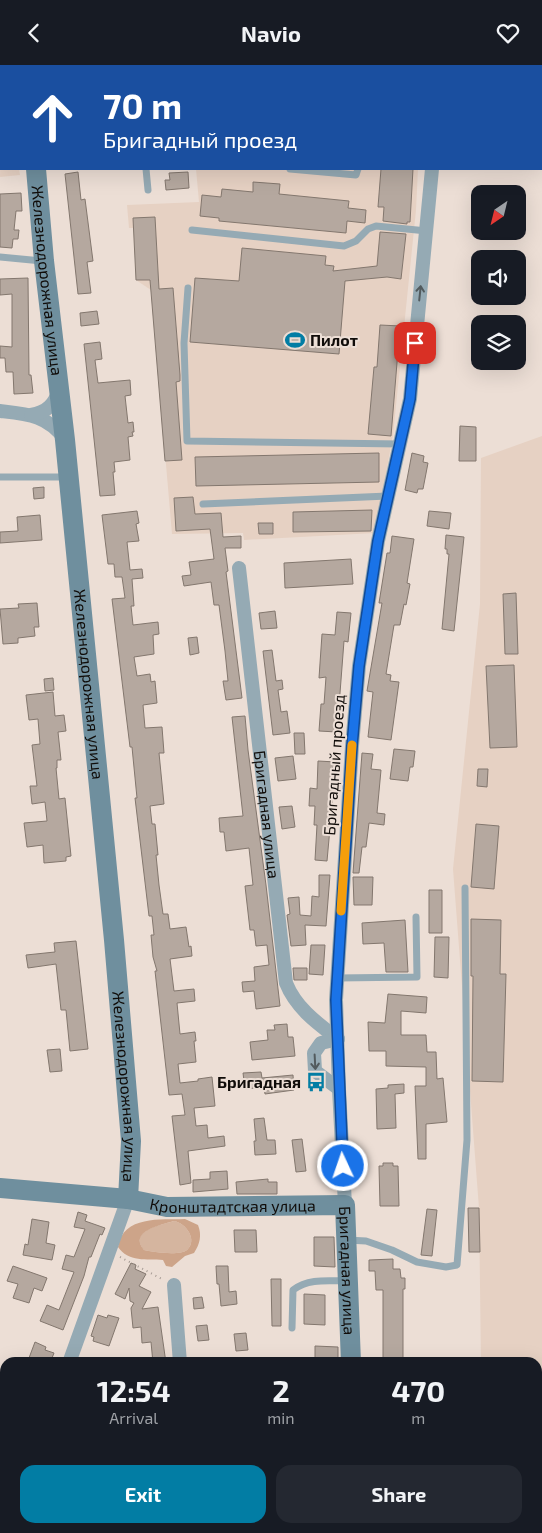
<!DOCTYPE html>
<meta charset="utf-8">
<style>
:root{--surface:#171b24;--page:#242831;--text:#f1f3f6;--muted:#9ea1a6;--accent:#027da4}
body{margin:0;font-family:"Exo 2",sans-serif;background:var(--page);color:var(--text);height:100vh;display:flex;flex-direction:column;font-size:19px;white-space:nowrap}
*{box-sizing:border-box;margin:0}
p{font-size:16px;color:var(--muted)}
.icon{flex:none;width:28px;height:28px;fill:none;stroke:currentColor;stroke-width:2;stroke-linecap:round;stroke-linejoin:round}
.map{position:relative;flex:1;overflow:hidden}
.drawer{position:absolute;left:0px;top:1292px;width:542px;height:176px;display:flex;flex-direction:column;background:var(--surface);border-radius:15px 15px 0 0;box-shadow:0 5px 20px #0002}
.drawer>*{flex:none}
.hud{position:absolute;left:0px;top:0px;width:542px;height:105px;box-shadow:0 5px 20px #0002;background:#1a4fa0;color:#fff;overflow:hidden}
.needle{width:32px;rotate:215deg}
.tools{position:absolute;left:471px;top:120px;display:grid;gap:10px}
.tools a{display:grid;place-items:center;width:55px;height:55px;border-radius:10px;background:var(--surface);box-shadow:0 5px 20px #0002;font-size:25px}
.pin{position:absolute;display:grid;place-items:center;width:42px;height:42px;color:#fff;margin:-21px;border-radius:10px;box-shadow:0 2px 8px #0006}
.me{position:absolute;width:55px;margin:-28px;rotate:357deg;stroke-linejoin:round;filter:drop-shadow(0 0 4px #0008)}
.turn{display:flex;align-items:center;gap:18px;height:105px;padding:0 20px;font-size:22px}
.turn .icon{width:65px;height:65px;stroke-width:2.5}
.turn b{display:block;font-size:35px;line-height:42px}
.eta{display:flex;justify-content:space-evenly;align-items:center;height:85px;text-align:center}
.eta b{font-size:30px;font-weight:700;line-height:35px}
.button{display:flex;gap:10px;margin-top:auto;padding:10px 20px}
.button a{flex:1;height:58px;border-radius:15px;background:var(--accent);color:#fff;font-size:20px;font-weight:700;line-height:58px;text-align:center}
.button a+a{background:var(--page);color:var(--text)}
header{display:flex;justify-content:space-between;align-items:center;height:65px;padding:0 20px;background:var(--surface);font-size:22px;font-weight:700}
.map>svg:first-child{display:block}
.built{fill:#e6d1c3}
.green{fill:#d5b59f}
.forest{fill:#cda489;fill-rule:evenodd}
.building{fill:#b5a89f;stroke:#83776e}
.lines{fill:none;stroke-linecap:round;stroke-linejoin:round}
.path{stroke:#a69b94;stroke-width:2;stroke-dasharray:1 4;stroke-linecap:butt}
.lane{stroke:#95aab4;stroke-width:7}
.street{stroke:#95aab4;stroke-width:14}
.secondary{stroke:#6f8f9e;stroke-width:20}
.oneway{stroke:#525b5e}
.route-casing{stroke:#114b97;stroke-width:12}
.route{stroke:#1a73e8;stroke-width:9}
.slow{stroke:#f59e0b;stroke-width:9}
.labels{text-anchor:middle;stroke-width:4;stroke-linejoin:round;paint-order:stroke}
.street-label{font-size:16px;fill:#100c09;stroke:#ecded5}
.poi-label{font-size:16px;font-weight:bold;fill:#100c09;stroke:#ecded5;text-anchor:start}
</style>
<header><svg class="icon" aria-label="back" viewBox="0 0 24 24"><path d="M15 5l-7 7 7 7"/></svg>Navio<svg class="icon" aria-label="heart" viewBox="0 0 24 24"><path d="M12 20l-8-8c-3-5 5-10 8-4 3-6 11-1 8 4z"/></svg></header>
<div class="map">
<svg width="542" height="1468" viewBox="0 0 542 1468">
<rect width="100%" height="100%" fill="#ecded5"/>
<path class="built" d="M180,0H421L180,1Z
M1,45V104H19L20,110L0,112Z
M196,104H418L416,145L393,370L375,468L244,475L243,468L172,469L151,225L136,215L134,163H129L127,140L199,137Z
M542,371V1468H534V1464H538V1298L481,1297L479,1143L453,804L480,539L481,393Z"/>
<path class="green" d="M174,1156C186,1158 198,1175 187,1185C180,1191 152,1187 144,1185C128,1165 161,1160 174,1156Z"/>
<path class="forest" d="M185,1154L198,1160C202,1170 200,1179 194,1188L185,1191L172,1202L166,1201L163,1195C147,1194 128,1197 118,1182C123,1150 161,1155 185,1154ZM174,1156C186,1158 198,1175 187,1185C180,1191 152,1187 144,1185C128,1166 161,1160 174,1156Z"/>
<path class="building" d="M381,104H413L410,157H407V159L383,156L384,142H378Z
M78,107L81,135L85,134L93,196L87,197L91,228L78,229L65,109Z
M188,107L189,123L166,125L165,115H170L169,108Z
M253,117L280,119L279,129L349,136L348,143L366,145L365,158L347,156L346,168L219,156V153L200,151L202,130L221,132L222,124L253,127Z
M21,128L22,146H16L14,165H19L18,174H13L12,183L0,182V129Z
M155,152L159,224L173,223L180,310V316L176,317L182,395L165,396L150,215H136L133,153Z
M380,167L406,169L401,214L387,212L345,216L339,289L190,277L195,213L239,216L242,183L326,191L325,200L334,201L333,206L377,201Z
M28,213L29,310H31L33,328L14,329L13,307H6L5,293H0V281L12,282V229L0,230V214Z
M97,246L99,259L81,261L80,248Z
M380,260L400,261L391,371L368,369L374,302H377Z
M100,277L102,294L95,295L98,318L130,315L131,330L125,331L128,358L133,357L134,367H132L133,371L128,372L130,395L114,397L115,407H113L115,430L100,431L84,279Z
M460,361L476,362V396H459Z
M379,388V417L196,421L195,392Z
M412,388L424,391L423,397L428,398L423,424H418L417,428L405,425Z
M44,422V433L34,434L33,423Z
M193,432L195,449L221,448L223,472L241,471V483H225L228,506L226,507L242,633L226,635L223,616H228L225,586L219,540H214L211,517L184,521L182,511L191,510L189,497L214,494L210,464L176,466L174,433Z
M372,445L371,466L293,467V447Z
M137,446L139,458L136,459L139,476L127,477L130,505L142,504L143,513L132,514L134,541H131L133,560L158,557L159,569L153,570L154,589L134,592L137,611L150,609L151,617L155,616L157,638L143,640L145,663L162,662L164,688H159L164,739L150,741L152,759H155L158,790H156L159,820L163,849H168L170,864L186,862L189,882L191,881L192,891L170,894L174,926L194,924L195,936L177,938L180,969L195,967L196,976H194L196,997L178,999L180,1018L198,1016V1014L212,1012L215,1041L194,1043L196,1061L207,1060L208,1073L224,1071L225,1081L188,1086L191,1118L180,1120L172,1051L185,1050L182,1029L169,1030L155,906H157L153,892L151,870H154L152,851H149L135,733H137L132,682H130L112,534L125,533L122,512H115L114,499H108L102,450Z
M429,446L451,448L449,464L427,461Z
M40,450L42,475L0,478V467L18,466L17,452Z
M258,458H273V469H259Z
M446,470L464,472L454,566L442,564L449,489H447V484H445Z
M392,471L414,474L407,518L410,519L406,540L404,539L400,560H394L386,609L391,610L390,616L399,617L391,675L368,672L373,627L367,626L382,538H379L387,488H390Z
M351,494L353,519L285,523L284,498Z
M516,528L518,589H505L503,529Z
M37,538L39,562H34L35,571L18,573V578L3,579L0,544L19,543L18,539Z
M275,546L277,563L261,564L259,548Z
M337,547L351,548L348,577L344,576L337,667L319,666L321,639H324L326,612L319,613L322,569L335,570Z
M197,572L199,588L190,590L188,573Z
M272,585L276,616L282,615L283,624L278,625L281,647L287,646L290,668L273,670L263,586Z
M514,600L517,682L490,683L486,601Z
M53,613L54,625L45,626L44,614Z
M53,627L55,651L64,650L66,666L58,667L61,695H57V703H56L59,734L65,733L71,791L66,792V796L44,798L43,780L27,782L24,758L47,756L45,737L32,739L30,721H37L32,680L40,679L38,654L29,655L26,630Z
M245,651L248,685L266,820L280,941L256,944L254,926L243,927L242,917L255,916L254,902L269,900L267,880L256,881L254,865H250L245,821L253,820L249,783L226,786L224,767H220L219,753L243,751L232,652Z
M294,668H304L305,689H295Z
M394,684L415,686L413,702H410L408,716L390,714Z
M362,688L373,689L371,704L381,705L377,748L385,749L384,760L369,758L366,782H362L359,808H353Z
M293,691L296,714L278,716L275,693Z
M318,696L336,697L327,796L315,795L317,760H314L315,741H309L310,723L317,724Z
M478,704H488L487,722L477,721Z
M292,741L295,762L282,764L279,742Z
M476,759L499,761L494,824L471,822Z
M319,810H330L326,861L305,860L306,880L291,881L287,850L290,849L288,833L299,832L300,850L311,851L312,831L319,832Z
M353,812H373L372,840H354Z
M429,825H442V868H429Z
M471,854L501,855L500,909H506L503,1017L472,1016L473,911H471Z
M405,855L408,907H386L384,878L363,879L362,858Z
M435,872H449L448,913L434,912Z
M76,876L88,984L70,986L66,945H61L56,899L28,903L26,890L55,887L54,878Z
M311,880H325L323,910L309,909Z
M293,903H307V915H294Z
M388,929L427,932L426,948L401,946V970H426L427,987H436L437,1014L443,1013L447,1057L426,1059V1094H418L415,1021H426V1002L386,1001V986H369L368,957L385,958Z
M287,959L288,972H293L295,991L252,995L250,977L268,975L267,965H275L274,960Z
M60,984L62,1006L50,1007L47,985Z
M261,1007L262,1013L293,1010L294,1025L265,1029L264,1022L245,1024L243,1008Z
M404,1019V1028L395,1029L396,1063L377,1064L376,1024L388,1023V1020Z
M264,1053L267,1075H275L276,1089L255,1090L254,1076H256L254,1054Z
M302,1074L306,1106L296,1107L292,1075Z
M383,1098H393V1101H398L399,1141H380L379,1101H383Z
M227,1106L228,1124L193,1127V1115L210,1114V1107Z
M268,1114V1117H277V1129H237L236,1117Z
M468,1143H479L480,1187H469Z
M427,1144L437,1145L432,1191L421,1190Z
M78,1147L87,1150L85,1156L105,1163L102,1170L100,1169L91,1192H89L84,1211L63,1265L40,1256L47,1240L59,1245L74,1207L62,1204L66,1190L74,1192L85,1164L74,1162Z
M32,1154L49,1157L46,1178L55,1180L52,1195L23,1190L25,1179L28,1180Z
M234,1165H256L257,1187H235Z
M314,1172H334L335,1202L314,1201Z
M393,1194V1204H400L401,1213H405V1224H403V1298H383V1225H376L375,1206H369V1195Z
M131,1198L136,1200L135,1204L146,1209L139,1221L151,1227L142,1244L158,1242L166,1298H153L151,1277L142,1278L141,1262L133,1263L131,1243L134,1238L130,1236L129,1223L125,1234L115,1229Z
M13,1201L47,1213L42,1226L34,1223L29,1238L13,1233L18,1219L7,1216Z
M216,1201H228L229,1227L236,1226L237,1239L221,1241L219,1219H217Z
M271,1214H281V1261H272Z
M304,1229L325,1230V1260L304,1259Z
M202,1232L204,1243L194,1244L193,1233Z
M98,1250L107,1253L108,1250L119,1253L109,1281L93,1276L94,1272L91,1271Z
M207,1260L209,1275L198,1276L196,1261Z
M246,1268L248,1285L236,1286L234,1269Z
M35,1277L46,1282L45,1285L54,1288L50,1298H40L29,1293Z
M315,1281L338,1282V1298H315Z"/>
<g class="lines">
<path class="path" d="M120,1192L162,1214"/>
<path class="lane" d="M140,0V1
M168,0L171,1
M367,1L368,0
M146,104L148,125
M290,104L356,110L358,104
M192,165L344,181L356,176L368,164L376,161L427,166
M0,192L42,196
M188,223L184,278L187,376L400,379
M0,412H67
M203,439L388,431
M337,913L417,912L416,852
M347,1175L366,1176L392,1185L417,1197L446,1202L457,1200L467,1075L465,823
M292,1263L293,1225C309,1213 328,1216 347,1216"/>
<g class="street">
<path d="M436,1V0"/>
<path d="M0,346C28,349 47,350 65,374"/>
<path d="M31,350C48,347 54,339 60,324"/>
<path id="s1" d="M239,503L286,918C296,943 317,958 338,974"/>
<path d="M338,974L321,978L314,988L315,1006L339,1024"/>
<path d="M345,1140L339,1024L336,935L352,681L359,601L378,476L410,334L432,104"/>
<path d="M174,1220L180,1298"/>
<path d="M69,1298L128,1134"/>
<path d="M196,1464V1468"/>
<path d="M12,1468L13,1464"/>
</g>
<g class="secondary">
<path d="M26,0V1"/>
<path id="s2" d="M36,104L44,196L65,375L114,875L131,1076L128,1134"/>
<path id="s3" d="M0,1123L128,1134L167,1142L345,1140L351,1298"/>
<path d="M353,1464V1468"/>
</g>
</g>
<defs><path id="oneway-shaft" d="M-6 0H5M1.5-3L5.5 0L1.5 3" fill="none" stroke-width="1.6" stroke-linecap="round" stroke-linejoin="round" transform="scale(1.25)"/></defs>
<g class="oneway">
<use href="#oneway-shaft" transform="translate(420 228) rotate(-84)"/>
<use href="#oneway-shaft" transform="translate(315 997) rotate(87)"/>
</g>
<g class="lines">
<defs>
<path id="route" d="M343,1101L336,935L352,681L359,601L378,476L410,334L415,278"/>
</defs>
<use href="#route" class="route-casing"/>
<use href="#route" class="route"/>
<path class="slow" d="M341,846L352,680"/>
</g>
<defs>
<symbol id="stadium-bare" viewBox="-9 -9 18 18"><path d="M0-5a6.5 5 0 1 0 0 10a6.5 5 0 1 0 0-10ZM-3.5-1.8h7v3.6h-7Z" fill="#027da4" stroke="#ecded5" stroke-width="2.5" paint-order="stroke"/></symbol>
<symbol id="bus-bare" viewBox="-9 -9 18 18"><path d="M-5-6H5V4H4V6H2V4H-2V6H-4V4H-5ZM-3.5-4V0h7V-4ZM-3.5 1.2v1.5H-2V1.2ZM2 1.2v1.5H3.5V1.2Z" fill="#027da4" stroke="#ecded5" stroke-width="2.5" paint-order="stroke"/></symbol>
</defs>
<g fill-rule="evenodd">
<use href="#stadium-bare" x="281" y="261" width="28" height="28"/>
<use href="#bus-bare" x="302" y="1003" width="28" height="28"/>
</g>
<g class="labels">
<g class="street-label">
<text dy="6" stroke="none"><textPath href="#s2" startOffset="112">Железнодорожная улица</textPath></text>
<text dy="6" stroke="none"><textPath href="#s2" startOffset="518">Железнодорожная улица</textPath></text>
<text transform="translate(334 700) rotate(-86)" y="6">Бригадный проезд</text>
<text dy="6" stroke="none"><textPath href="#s1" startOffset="248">Бригадная улица</textPath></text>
<text dy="6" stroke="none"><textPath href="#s2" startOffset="922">Железнодорожная улица</textPath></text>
<text dy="6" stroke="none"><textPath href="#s3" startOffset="234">Кронштадтская улица</textPath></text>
<text dy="6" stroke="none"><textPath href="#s3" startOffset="412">Бригадная улица</textPath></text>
</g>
<g class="poi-label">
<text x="310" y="281">Пилот</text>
<text x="301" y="1023" text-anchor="end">Бригадная</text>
</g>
</g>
</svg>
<div class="tools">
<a><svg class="needle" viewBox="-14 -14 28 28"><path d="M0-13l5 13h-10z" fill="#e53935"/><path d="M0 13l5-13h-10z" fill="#9ea1a6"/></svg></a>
<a><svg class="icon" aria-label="sound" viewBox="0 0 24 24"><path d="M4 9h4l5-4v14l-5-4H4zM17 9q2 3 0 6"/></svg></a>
<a><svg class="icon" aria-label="layers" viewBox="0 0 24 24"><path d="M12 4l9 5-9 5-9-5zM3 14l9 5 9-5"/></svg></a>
</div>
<div class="pin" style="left:415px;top:278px;background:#d93025"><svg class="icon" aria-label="arrive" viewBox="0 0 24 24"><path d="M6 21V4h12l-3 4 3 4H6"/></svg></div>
<svg class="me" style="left:343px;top:1101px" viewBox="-20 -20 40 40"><circle r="17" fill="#1a73e8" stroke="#fff" stroke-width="3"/><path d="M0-11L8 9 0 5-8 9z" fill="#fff"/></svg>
<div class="hud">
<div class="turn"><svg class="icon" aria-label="ahead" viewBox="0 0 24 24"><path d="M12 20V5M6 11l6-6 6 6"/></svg><div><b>70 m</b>Бригадный проезд</div></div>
</div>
<section class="drawer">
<div class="eta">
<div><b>12:54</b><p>Arrival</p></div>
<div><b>2</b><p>min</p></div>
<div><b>470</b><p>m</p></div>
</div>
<div class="button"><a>Exit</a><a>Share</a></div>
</section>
</div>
